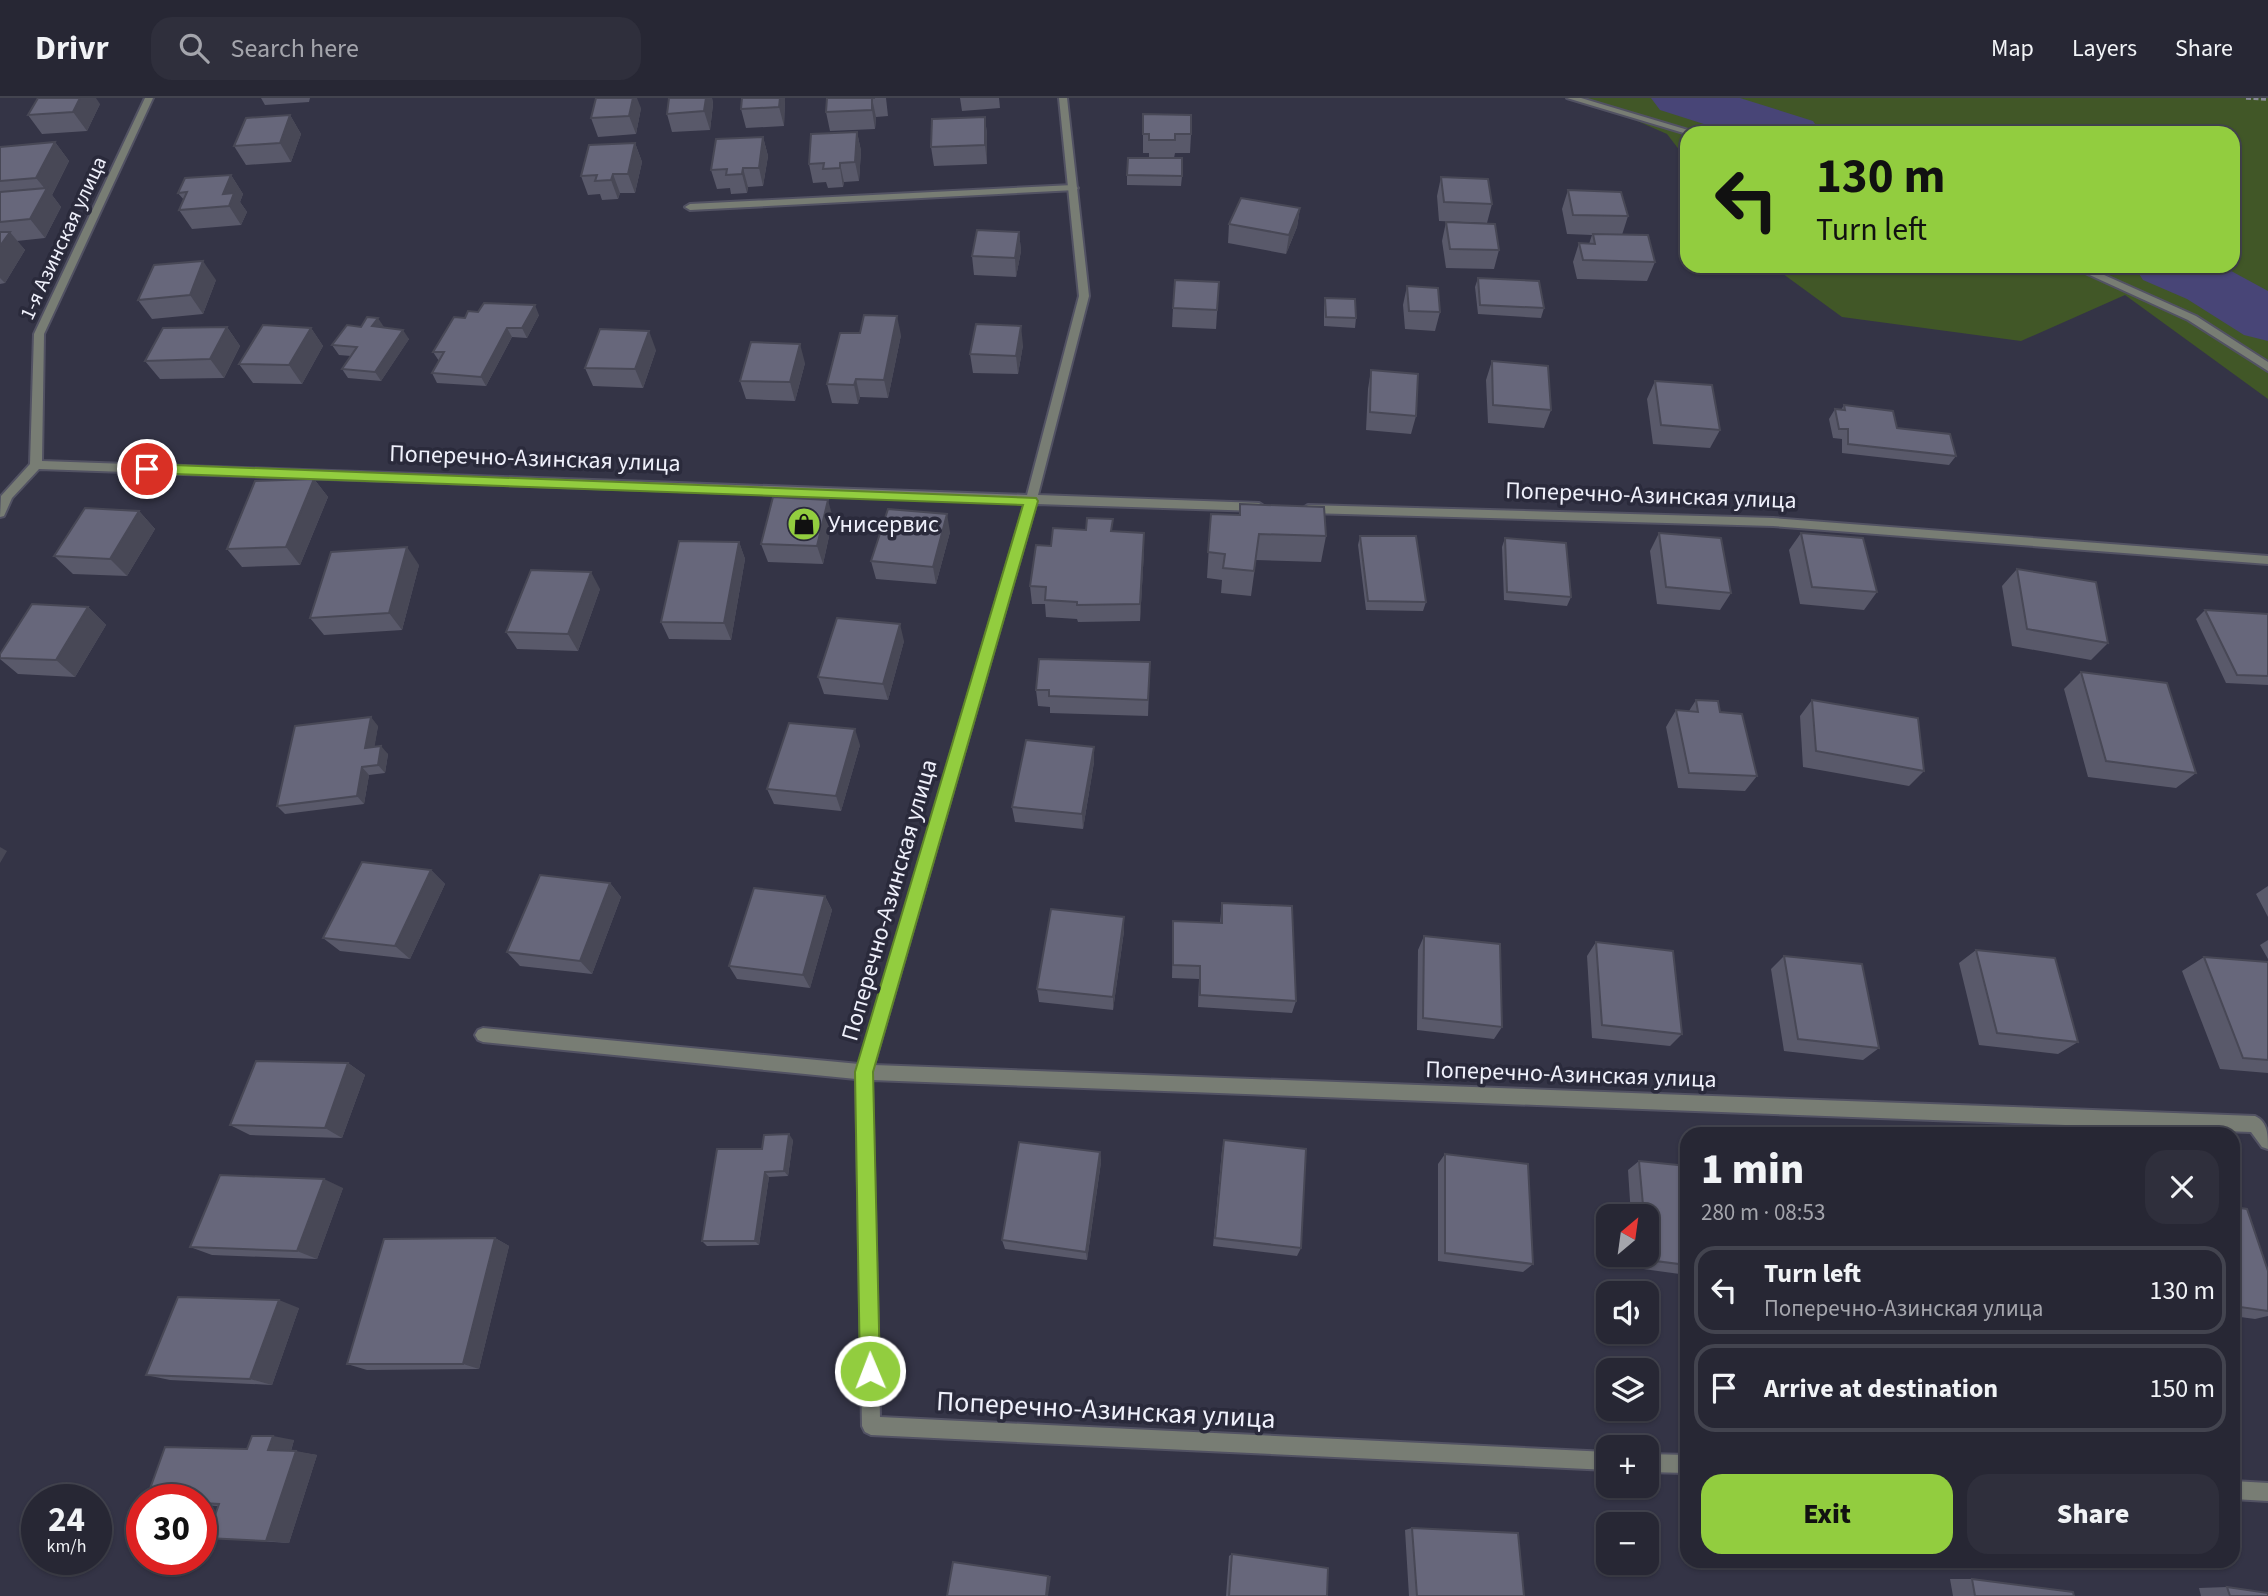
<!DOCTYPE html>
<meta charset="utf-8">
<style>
:root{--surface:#272734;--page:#2f2f3c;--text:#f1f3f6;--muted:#a4a5ac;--line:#43444f;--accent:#92cd3f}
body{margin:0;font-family:"Source Sans 3",sans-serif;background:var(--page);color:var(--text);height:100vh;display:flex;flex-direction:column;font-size:26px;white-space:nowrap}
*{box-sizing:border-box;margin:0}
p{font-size:23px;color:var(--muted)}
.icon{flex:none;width:38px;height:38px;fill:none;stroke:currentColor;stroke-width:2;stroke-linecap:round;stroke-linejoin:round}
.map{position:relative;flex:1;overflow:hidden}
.details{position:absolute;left:1680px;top:1029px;width:560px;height:441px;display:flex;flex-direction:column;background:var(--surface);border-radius:21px;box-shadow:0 2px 5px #0004,0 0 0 2px var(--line)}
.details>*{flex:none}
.hud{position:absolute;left:1680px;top:28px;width:560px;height:147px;border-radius:21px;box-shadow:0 2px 5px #0004,0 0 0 2px var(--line);background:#92cd3f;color:#111;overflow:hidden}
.needle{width:46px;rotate:29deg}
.fabs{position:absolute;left:1596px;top:1106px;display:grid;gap:14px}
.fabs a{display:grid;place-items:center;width:63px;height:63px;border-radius:14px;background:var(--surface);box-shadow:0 2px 5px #0004,0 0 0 2px var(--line);font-size:35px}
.speed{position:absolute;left:21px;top:1386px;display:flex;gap:14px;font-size:35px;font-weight:700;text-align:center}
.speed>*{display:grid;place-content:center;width:91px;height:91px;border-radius:50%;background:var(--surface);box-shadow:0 2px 5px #0004,0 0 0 2px var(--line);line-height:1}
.speed small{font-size:18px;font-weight:400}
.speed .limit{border:10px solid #d22;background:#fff;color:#111}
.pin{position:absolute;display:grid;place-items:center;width:60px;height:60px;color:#fff;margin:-30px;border:4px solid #fff;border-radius:50%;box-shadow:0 2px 7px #0007}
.me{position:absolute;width:77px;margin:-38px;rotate:359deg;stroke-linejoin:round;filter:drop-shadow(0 0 5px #0008)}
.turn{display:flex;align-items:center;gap:24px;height:147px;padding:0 21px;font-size:32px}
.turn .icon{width:91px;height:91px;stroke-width:2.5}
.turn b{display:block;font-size:49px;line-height:60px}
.round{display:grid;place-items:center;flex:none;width:74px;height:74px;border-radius:21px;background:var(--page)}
.overview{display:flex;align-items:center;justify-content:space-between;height:119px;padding:0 21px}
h1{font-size:42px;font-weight:800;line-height:52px}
.action{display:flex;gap:14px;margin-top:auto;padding:14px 21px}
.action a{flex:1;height:80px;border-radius:21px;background:var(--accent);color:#111;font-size:28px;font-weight:800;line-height:80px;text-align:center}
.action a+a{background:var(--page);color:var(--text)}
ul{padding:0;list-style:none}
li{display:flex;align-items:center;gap:21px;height:88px;margin:0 14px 10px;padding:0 7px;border:4px solid var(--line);border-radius:21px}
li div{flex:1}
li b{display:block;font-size:26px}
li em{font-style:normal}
header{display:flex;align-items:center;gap:42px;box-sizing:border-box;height:98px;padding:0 35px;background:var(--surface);border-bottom:2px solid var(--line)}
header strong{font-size:33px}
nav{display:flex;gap:38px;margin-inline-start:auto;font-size:24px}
.search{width:490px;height:63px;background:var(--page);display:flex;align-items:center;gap:18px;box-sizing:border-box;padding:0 24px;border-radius:21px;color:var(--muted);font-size:26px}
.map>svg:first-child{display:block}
.green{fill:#415727}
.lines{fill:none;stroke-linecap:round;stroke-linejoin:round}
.river{fill:#484577;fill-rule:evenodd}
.lane-casing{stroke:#525263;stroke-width:4}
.street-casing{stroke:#525263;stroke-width:4}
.path{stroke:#898a98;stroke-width:3.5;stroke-dasharray:5 2.5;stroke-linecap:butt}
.lane{fill:#787d74;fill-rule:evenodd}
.street{fill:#787d74;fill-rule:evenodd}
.wall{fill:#59596a}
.shaded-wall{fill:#484856}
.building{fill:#67677b;stroke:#484856;stroke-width:2}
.route{fill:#92cd3f;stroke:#5f8529;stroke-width:2}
.labels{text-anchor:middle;stroke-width:7;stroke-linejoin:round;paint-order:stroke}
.far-street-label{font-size:21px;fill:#eff0fb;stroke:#2a2a3b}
.street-label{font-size:24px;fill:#eff0fb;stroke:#2a2a3b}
.poi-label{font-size:24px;fill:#eff0fb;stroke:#2a2a3b;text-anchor:start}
.near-street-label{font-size:28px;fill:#eff0fb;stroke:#2a2a3b}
</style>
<header>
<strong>Drivr</strong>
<div class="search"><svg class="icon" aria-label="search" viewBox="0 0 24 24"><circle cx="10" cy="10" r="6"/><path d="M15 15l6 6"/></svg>Search here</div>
<nav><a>Map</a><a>Layers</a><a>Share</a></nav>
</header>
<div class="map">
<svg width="2268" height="1498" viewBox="0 0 2268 1498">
<rect width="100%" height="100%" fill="#343446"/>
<path class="green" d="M1585,0H2268V301L2125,197L2021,243L1842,219L1772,168H2233V35H1687V62L1667,36Z"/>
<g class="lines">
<path class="river" d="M1651,0H1740L1813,23L1821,35H1732L1660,12Z
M2134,168H2222L2268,193V243L2244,237L2187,201L2143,182Z"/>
<defs>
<path id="lane" d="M1567,0H1581L1698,35L1687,36Z
M1073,87L1078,90L1076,92L690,112L685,109L690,106Z
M2070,168H2084L2196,218L2268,264V273L2188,222Z"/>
<path id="street" d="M145,0H153L44,236L42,363L1027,397L1079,198L1059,0H1067L1089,198L1038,397L1259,405L1265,409L1259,413L1036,406L874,967L2255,1018C2268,1024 2268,1037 2268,1051L2262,1049L2251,1034L872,982L880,1319L1608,1354V1372L871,1337L865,1334L862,1328L856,981L483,944L478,942L475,937L478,932L483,930L859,966L1025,405L39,371L12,400L4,418L0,419L1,398L30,366L34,236Z
M1308,407L1773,420L2268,458V466L1773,428L1308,415L1302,411Z
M1647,1356L1687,1357V1375L1647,1374Z
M2233,1383L2268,1385V1403L2233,1401Z"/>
</defs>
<use href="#lane" class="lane-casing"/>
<use href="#street" class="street-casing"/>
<path class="path" d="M2246,0L2268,1"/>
<use href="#lane" class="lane"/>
<use href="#street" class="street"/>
</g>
<path class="wall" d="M261,0H310L309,4L265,7Z
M669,0H712L713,6L710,32L672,34L667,16Z
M742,0H785L784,28L746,30L741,11Z
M827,0H886L888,18L876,19L875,31L830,33L826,14Z
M960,0H999L1000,10L962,13Z
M100,6L87,33L42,36L28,17Z
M641,10L636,36L598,39L591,20Z
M1143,16L1191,36L1190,55H1175L1174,60L1182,78L1181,88L1127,87V77L1149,60V55H1143Z
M290,17L301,36L291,64L246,67L234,48Z
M985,19L987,37V66L934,68L931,49Z
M857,34L861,53L859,83L844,84L843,89L828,90L826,84L813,85L809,66Z
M763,39L768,58L763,88L748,89L747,95L731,96L730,90L717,91L711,72Z
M55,44L69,63L52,97L61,109L45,140L17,143L25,152L5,185L0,186V49Z
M635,45L642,64L635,95H620L618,101L602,102L600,96L588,97L581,78Z
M231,77L243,96L240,104L247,114L241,127L192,131L179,112L184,102L178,95Z
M1441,79L1492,106L1487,125L1439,123L1437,98Z
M1568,92L1628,118L1622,137L1655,164L1647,183L1577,181L1573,164L1579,145L1589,146L1592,137L1567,136L1562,111Z
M1300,110L1297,129L1286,156L1228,145L1229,126Z
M1446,124L1499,152L1494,171L1446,170L1442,143Z
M1019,134L1021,153L1016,179L974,177L972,158Z
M1478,180L1544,210L1541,220L1478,216L1475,189Z
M216,182L203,216L152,221L138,202Z
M1219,184L1216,231L1172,229L1173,210Z
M1407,188L1440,214L1435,233L1405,231L1403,207Z
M1325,200L1356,220L1355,230L1324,228V209Z
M539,217L527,240L512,239L486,288L437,285L432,275L439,263L433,254L465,220Z
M227,229L240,248L224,280L160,281L145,263Z
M311,230L323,248L302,286L253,285L239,266Z
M383,230L409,241L381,283L348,280L342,271L351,258L339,257L332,247Z
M901,237L888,300L860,299L858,306L832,305L827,286Z
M1023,247L1018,276L973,275L970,256Z
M656,252L643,290L593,288L585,270Z
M1492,263L1551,312L1544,330L1488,325L1486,282Z
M805,265L795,303L746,301L740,283Z
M1371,272L1416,318L1411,336L1366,332L1368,291Z
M1655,283L1720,332L1710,350L1653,346L1647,301Z
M1844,307L1897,330L1956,358L1949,367L1842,355V341L1833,340L1829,321L1835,311L1841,312Z
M314,381L328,399L300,467L242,469L227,451Z
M1240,406L1326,438L1321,464L1256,462L1251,498L1221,495L1222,482L1207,480L1211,416L1239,417Z
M139,413L155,431L127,478L73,476L54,458Z
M833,420L823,466L768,464L761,446Z
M1113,433L1144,452L1140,523L1078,524L1077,521L1046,519L1045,506H1032L1030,488L1051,448Z
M950,434L936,486L876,481L871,463Z
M1659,435L1731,495L1720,512L1657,506L1650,453Z
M1801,435L1877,494L1864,512L1800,506L1789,452Z
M1360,438L1426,504L1423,513L1366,512L1358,447Z
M1505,440L1571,499L1567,508L1504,502L1502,449Z
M739,444L745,461L731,542L669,541L661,524Z
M419,467L402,532L324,537L310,520Z
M2017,471L2108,545L2091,562L2012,548L2002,488Z
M600,491L578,553L517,551L506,534Z
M88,509L106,527L75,579L18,576L0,561V556Z
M2205,512L2268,516V587L2226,585L2196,521Z
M904,543L888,602L824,596L818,579Z
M1150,564L1148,618L1050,615V609L1038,608L1036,592Z
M2081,574L2196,675L2176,690L2088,679L2064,591Z
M1696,602L1720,614L1757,678L1745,693L1678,690L1666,629L1676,612L1689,613Z
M1812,602L1924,673L1909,688L1803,669L1800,618Z
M378,628L374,649L388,656L385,675L369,677L364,706L285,716L277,708Z
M860,647L841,713L774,706L767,691Z
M1094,664L1083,731L1015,724L1012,709Z
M431,772L445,786L410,861L340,853L323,840Z
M610,785L621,799L592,876L520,868L507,854Z
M2268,788V819L2256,796Z
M825,798L832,812L810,890L737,881L729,868Z
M1222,805L1296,903L1292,915L1198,909L1199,881L1172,880L1173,823L1220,825Z
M1124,819V833L1113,912L1039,904L1037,891Z
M1424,838L1502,929L1494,941L1417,932L1418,852Z
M2268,842V861L2260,847Z
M1596,844L1682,936L1670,948L1592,940L1587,858Z
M1976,852L2078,944L2058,956L1979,947L1959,865Z
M1784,858L1879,950L1863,962L1784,953L1771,871Z
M2204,859L2268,864V975L2220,971L2182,873Z
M348,965L365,977L342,1040L250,1037L230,1027Z
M793,1042L788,1078L769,1079L759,1147L707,1148L702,1143L762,1051Z
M1224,1042L1301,1150L1297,1158L1213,1148L1222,1052Z
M1100,1054L1101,1064L1087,1162L1005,1151L1002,1142Z
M1445,1056L1533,1166L1523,1174L1438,1163V1066Z
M1639,1063L1687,1068V1177L1636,1170L1635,1157H1647V1118H1631L1628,1072Z
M343,1090L317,1161L212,1157L190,1149Z
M2233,1109L2268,1173V1218L2255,1221L2233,1218Z
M495,1140L509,1148L479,1271L367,1272L347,1266Z
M299,1210L272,1287L170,1282L146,1277Z
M294,1342L291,1353L317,1357L289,1445L207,1440L218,1408L201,1407V1402L247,1351Z
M1412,1430L1524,1498H1409L1405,1432Z
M1232,1456L1327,1498H1226L1229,1458Z
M1950,1481H1972L2074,1498H1953Z
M2227,1489L2268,1498H2201L2199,1490Z"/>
<path class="shaded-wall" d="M80,0H96L100,6L87,33L73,14Z
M633,0H637L641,10L636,36L629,18Z
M706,0H712L713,6L710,32L704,13Z
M780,0H785V2L784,28L779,9Z
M872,0L876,19L875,31L872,12Z
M290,17L301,36L291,64L280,45Z
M985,19L987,37V66L985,47Z
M857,34L861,53L859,83L855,64Z
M763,39L768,58L763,88L759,70Z
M55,44L69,63L52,97L61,109L45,140L30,121L46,92L36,80Z
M635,45L642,64L635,95L628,76Z
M840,65L844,84L843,89L840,70Z
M743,70L748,89L747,95L742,76Z
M613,76L620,95L618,101L611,82Z
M231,77L243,96L240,104L247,114L241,127L229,108L223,96Z
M1300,110L1297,129L1286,156L1289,137Z
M10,134L25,152L5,185L0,180V148Z
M1019,134L1021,153L1016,179L1015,160Z
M203,163L216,182L203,216L190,197Z
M535,207L539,217L527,240L522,230Z
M897,218L901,237L888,300L884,282Z
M378,220L384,229L372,228Z
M1021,228L1023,247L1018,276L1016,258Z
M227,229L240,248L224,280L210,261Z
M311,230L323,248L302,286L289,267Z
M507,230L512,239L486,288L481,279Z
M403,232L409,241L381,283L375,274Z
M649,233L656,252L643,290L635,271Z
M800,246L805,265L795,303L790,284Z
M856,281L860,299L858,306L854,287Z
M314,381L328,399L300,467L286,449Z
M828,402L833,420L823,466L817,448Z
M139,413L155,431L127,478L110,461Z
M947,416L950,434L936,486L933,469Z
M1144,435V452L1140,523V506Z
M739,444L745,461L731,542L724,525Z
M407,449L419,467L402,532L389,515Z
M591,474L600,491L578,553L568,536Z
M88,509L106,527L75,579L56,562Z
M900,526L904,543L888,602L883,586Z
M371,619L378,628L373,658L365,650Z
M855,631L860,647L841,713L836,698Z
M381,648L388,656L385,675L378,667Z
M1094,649V664L1083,731L1082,716Z
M362,669L369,677L364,706L357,698Z
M0,749L7,753L0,765Z
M431,772L445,786L410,861L395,848Z
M610,785L621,799L592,876L580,863Z
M825,798L832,812L810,890L803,877Z
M1124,819V833L1113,912V899Z
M348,965L365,977L342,1040L325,1030Z
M789,1036L793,1042L788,1078L784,1073Z
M1100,1054L1101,1064L1087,1162L1086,1154Z
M765,1074L769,1079L759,1147L755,1143Z
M324,1081L343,1090L317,1161L297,1153Z
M495,1140L509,1148L479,1271L463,1266Z
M279,1202L299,1210L272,1287L250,1281Z
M273,1338L294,1342L290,1356L268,1352Z
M296,1353L317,1357L289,1445L266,1443Z
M1048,1478H1051L1048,1498H1046Z"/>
<path class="building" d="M38,0H80L73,14L28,17Z
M596,0H633L629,18L591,20Z
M669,0H706L704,13L667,16Z
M742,0H780L779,9L741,11Z
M827,0H875H872V12L826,14Z
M1143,16L1191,17V36H1175V42H1149V36H1143Z
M290,17L280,45L234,48L246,20Z
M985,19V47L931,49L932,21Z
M857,34L855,64L840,65V70L823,71L824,65L809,66L811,36Z
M763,39L759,70H743L742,76L726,77L727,71L711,72L716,41Z
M55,44L36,80L0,83V49Z
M635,45L628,76H613L611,82L595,83L597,77L581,78L589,47Z
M1128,60H1182V78L1127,77Z
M231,77L223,96L234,95L229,108L179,112L187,94L178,95L185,80Z
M1441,79L1488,81L1492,106L1444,104Z
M47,90L30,121L0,124V94Z
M1568,92L1621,94L1628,118L1573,117Z
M1241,100L1300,110L1289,137L1229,126Z
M1446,124L1495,126L1499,152L1450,151Z
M977,132L1019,134L1015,160L972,158Z
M0,134H10L0,148Z
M1593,136L1648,137L1655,164L1583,162L1579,145L1595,146Z
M203,163L190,197L138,202L154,167Z
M1478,180L1539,183L1544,210L1480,207Z
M1175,182L1219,184L1217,212L1173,210Z
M1407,188L1438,190L1440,214L1409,213Z
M1325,200L1355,201L1356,220L1326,219Z
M484,205L535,207L522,230H507L481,279L432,275L444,254H433L454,219L465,220L468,213L478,214Z
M864,217L897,218L884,282L856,281L854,287L827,286L840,235H860Z
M367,219L378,220L372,228L403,232L375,274L342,271L357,249L332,247L347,227L361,229Z
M976,226L1021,228L1016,258L970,256Z
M263,227L311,230L289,267L239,266Z
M227,229L210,261L145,263L163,230Z
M600,231L649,233L635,271L585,270Z
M751,244L800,246L790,284L740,283Z
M1492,263L1548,268L1551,312L1493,307Z
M1371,272L1418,276L1416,318L1370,314Z
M1655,283L1712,287L1720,332L1661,327Z
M1844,307L1893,313L1897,330L1950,336L1956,358L1848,346V331H1839L1835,311L1845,312Z
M314,381L286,449L227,451L255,383Z
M773,399L828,402L817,448L761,446Z
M1240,406L1324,409L1326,438L1259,436L1254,473L1223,470L1225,456L1208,454L1211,416L1240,417Z
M85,410L139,413L110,461L54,458Z
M888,411L947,416L933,469L871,463Z
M1087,420L1113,421L1111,433L1144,435L1140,506L1077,507V504L1045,502L1046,489L1030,488L1036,447L1051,448L1053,430L1086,432Z
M1659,435L1721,440L1731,495L1666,489Z
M1801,435L1863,440L1877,494L1812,489Z
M1360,438H1416L1426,504L1368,503Z
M1505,440L1566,445L1571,499L1507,494Z
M679,443L739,444L724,525L661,524Z
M407,449L389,515L310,520L331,454Z
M2017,471L2096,484L2108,545L2027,531Z
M531,472L591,474L568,536L506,534Z
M32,506L88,509L56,562L0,560V556Z
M2205,512L2268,516V578L2237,577Z
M837,520L900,526L883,586L818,579Z
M1039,561L1150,564L1148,602L1049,598V592H1036Z
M2081,574L2167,585L2196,675L2106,663Z
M1696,602L1718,603L1720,614L1742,616L1757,678L1689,675L1676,612L1698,614Z
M1812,602L1918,620L1924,673L1816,653Z
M371,619L365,650L381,648L378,667L362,669L357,698L277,708L295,628Z
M789,625L855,631L836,698L767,691Z
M1026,642L1094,649L1082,716L1012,709Z
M362,764L431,772L395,848L323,840Z
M540,777L610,785L580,863L507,854Z
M754,790L825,798L803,877L729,868Z
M1222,805L1292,808L1296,903L1200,897V868L1173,867V823L1222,825Z
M1051,811L1124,819L1113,899L1037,891Z
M1424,838L1500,846L1502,929L1423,920Z
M1596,844L1673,853L1682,936L1602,927Z
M1976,852L2055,860L2078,944L1997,935Z
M1784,858L1862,866L1879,950L1798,941Z
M2204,859L2268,864V962L2243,960Z
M256,963L348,965L325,1030L230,1027Z
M789,1036L784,1073L765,1074L755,1143H702L717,1051H762L764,1037Z
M1224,1042L1306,1051L1301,1150L1215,1140Z
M1019,1044L1100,1054L1086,1154L1002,1142Z
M1445,1056L1528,1066L1533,1166L1445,1155Z
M1639,1063L1687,1068V1167L1648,1162L1647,1118H1644Z
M220,1077L324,1081L297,1153L190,1149Z
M2233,1109L2247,1111L2268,1173V1213L2233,1208Z
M495,1140L463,1266H347L384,1141Z
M178,1199L279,1202L250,1281L146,1277Z
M252,1338H273L268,1352L296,1353L266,1443L207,1440L219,1406L201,1405V1402H146L165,1349L247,1351Z
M1412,1430L1518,1435L1524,1498H1417Z
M1232,1456L1328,1470L1327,1498H1229Z
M953,1464L1048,1478L1046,1498H947Z
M1972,1481L2073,1494L2074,1498H1975Z
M2227,1489L2268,1495V1498H2230Z"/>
<path class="route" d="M147,366L1036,400L1038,403L873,974L880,1273L877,1281L870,1283L863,1281L860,1273L855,974L1023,407L147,375L140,371Z"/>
<defs>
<symbol id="shop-disc" viewBox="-11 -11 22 22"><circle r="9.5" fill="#92cd3f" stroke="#2a2a3b"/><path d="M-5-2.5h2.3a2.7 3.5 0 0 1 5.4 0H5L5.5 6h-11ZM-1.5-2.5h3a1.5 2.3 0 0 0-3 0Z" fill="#111"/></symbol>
</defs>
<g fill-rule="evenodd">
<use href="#shop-disc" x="785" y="407" width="38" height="38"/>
</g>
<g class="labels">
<g class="far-street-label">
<text transform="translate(63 140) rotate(-65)" y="7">1-я Азинская улица</text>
</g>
<g class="street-label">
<text transform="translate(535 360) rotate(2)" y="8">Поперечно-Азинская улица</text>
<text transform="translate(1651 397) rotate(2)" y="8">Поперечно-Азинская улица</text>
<text transform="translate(889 802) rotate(-74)" y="8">Поперечно-Азинская улица</text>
<text transform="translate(1571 976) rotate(2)" y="8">Поперечно-Азинская улица</text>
</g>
<g class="poi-label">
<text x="828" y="434">Унисервис</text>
</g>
<g class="near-street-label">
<text transform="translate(1106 1311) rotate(3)" y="10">Поперечно-Азинская улица</text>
</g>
</g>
</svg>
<div class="fabs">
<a><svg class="needle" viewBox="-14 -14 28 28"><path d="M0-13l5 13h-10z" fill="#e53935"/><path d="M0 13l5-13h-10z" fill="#a4a5ac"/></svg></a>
<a><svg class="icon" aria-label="sound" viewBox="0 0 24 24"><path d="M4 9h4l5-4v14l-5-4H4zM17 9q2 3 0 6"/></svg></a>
<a><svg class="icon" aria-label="layers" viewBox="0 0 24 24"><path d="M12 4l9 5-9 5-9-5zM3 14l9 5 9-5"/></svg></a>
<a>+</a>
<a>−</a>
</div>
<div class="speed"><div>24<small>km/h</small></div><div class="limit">30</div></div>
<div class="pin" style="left:147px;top:371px;background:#d93025"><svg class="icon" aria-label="arrive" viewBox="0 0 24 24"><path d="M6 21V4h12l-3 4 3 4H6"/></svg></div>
<svg class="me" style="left:870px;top:1273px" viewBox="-20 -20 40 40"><circle r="17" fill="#92cd3f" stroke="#fff" stroke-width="3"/><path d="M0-11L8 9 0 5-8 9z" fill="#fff"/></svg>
<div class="hud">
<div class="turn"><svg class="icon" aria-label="left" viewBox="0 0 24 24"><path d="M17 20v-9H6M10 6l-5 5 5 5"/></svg><div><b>130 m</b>Turn left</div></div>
</div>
<section class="details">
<div class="overview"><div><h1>1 min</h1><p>280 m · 08:53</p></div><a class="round"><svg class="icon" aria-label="close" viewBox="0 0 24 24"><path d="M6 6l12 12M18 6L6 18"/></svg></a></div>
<ul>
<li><svg class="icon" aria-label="left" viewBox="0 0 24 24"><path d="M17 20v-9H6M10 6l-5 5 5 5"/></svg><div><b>Turn left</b><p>Поперечно-Азинская улица</p></div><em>130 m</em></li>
<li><svg class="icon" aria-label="arrive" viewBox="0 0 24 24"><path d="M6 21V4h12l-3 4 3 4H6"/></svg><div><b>Arrive at destination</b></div><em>150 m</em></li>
</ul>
<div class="action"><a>Exit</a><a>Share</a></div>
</section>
</div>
